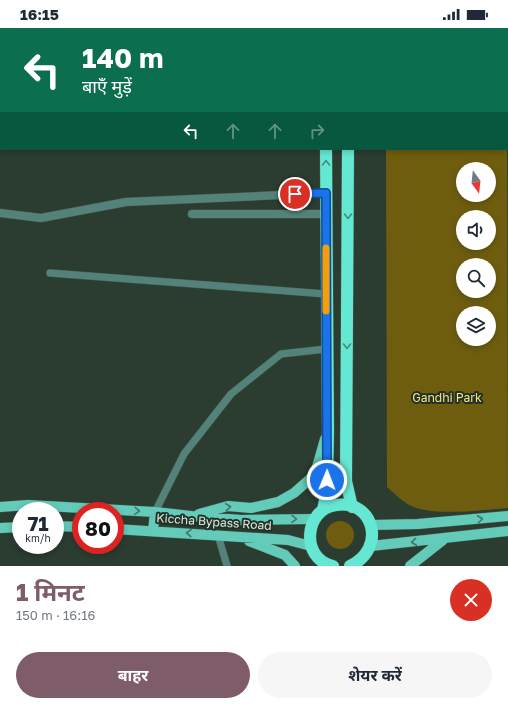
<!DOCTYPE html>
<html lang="hi">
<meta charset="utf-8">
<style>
:root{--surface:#fff;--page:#f6f6f7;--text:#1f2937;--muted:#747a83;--accent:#7f5c69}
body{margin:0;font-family:"Golos Text","Noto Sans Devanagari",sans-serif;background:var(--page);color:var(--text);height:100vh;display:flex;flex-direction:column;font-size:15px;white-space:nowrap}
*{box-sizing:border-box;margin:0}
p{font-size:13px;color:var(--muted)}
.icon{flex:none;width:22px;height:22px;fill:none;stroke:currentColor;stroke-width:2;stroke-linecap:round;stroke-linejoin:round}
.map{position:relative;height:538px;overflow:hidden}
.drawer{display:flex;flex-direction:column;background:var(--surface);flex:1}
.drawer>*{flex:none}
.banner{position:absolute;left:0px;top:0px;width:508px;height:122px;box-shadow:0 2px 6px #0003;background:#0b6e4f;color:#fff;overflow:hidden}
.needle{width:26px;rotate:165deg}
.controls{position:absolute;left:456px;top:134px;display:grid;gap:8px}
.controls a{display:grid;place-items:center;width:40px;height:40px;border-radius:50%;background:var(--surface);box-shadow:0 2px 6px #0003;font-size:20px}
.speed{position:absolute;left:12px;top:474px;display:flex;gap:8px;font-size:20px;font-weight:700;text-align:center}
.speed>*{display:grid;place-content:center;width:52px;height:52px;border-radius:50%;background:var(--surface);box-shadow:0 2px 6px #0003;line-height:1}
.speed small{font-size:10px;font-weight:400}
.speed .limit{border:6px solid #d22;background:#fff;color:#111}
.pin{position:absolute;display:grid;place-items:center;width:34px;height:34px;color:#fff;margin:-17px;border:2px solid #fff;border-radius:50%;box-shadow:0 1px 4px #0007}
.me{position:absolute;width:44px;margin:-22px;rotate:1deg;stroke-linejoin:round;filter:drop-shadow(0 0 3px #0008)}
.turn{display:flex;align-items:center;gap:14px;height:84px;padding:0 16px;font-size:18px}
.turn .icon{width:52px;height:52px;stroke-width:2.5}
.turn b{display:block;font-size:28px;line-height:34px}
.lanes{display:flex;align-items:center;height:38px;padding:0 16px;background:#0003;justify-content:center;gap:20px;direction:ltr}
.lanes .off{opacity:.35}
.round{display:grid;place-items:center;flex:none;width:42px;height:42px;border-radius:21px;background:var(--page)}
.headline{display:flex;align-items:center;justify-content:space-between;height:68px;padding:0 16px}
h1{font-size:24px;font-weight:700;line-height:30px;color:var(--accent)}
.primary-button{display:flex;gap:8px;margin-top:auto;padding:8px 16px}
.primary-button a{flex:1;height:46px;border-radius:24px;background:var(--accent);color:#fff;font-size:16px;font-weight:700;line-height:46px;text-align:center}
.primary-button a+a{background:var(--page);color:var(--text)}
.status{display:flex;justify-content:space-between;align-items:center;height:28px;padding:0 20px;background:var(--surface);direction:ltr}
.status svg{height:11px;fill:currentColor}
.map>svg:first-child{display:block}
.green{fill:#6e5d0f;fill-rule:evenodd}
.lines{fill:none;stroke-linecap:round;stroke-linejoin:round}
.lane-casing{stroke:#48584c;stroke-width:8}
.street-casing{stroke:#48584c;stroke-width:9}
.secondary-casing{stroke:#48584c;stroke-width:9}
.primary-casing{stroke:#48584c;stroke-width:11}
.highway-casing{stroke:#48584c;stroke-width:13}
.lane{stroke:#528279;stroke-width:7}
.street{stroke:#528279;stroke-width:8}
.secondary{stroke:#5cab9d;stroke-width:8}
.primary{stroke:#62cbb9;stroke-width:10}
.highway{stroke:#65e8d3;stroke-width:12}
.oneway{stroke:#438d7c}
.oneway2{stroke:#3e7768}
.route-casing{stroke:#114b97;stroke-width:10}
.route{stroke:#1a73e8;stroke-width:7}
.slow{stroke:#f59e0b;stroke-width:7}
.labels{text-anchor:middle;stroke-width:4;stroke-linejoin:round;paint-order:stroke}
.park-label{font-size:12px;fill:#f9e281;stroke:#213226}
.street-label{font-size:12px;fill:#dee8e0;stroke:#213226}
</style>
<div class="status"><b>16:15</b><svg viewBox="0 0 49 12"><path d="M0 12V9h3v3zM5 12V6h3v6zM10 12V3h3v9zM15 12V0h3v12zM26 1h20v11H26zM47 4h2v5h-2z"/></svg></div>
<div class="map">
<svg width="508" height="538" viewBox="0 0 508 538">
<rect width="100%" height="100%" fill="#2b3c30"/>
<path class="green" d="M507,79L508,480C482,482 432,489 409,477C401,472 394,465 387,459L386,121H507ZM463,141H489V167H463ZM463,189H489V215H463ZM463,237H489V263H463ZM463,285H489V311H463Z
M326 507a14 14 0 1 1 28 0a14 14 0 1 1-28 0Z"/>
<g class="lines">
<defs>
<path id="lane" d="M50,245L326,266
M155,484L184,426L231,366L281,326L326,321
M218,507L227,538"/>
<path id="street" d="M0,185L41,190L126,174L326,165
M192,186H326"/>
<path id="secondary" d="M450,0L451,1
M467,1L468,0
M507,60L508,62"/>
<path id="primary" d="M0,479L28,477L155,484L191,488L241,492L314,491
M199,486L228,478L251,480L278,474L294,465L311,450L317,439L325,411
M371,497L418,496L508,488
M55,498L81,499
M0,500L21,499
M115,501L288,512L311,518
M153,503L155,484
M249,513L285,527L295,538
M371,518L508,503
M410,538L443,512"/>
<path id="highway" d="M347,0V1
M327,1V0
M348,121L346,453L352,479
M323,482L327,462L328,402L326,121
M333,538C300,531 304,481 336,477C374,471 387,521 350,538"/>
</defs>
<use href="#lane" class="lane-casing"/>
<use href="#street" class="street-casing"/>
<use href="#secondary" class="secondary-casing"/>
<use href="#primary" class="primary-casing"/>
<use href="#highway" class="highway-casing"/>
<use href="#lane" class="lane"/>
<use href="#street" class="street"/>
<use href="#secondary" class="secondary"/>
<use href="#primary" class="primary"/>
<use href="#highway" class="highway"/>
</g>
<defs><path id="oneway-chevron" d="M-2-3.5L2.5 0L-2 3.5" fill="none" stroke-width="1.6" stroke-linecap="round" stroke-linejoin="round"/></defs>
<g class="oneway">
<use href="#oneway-chevron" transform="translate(326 135) rotate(-90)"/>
<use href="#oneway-chevron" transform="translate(348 188) rotate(90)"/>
<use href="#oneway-chevron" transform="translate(347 318) rotate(90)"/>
</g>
<g class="oneway2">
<use href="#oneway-chevron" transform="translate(228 479) rotate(-5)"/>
<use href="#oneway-chevron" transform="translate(137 483) rotate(4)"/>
<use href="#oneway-chevron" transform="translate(294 491) rotate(2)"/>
<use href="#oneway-chevron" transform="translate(480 491) rotate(-7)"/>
<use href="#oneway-chevron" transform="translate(189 505) rotate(-177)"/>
<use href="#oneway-chevron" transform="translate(414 514) rotate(174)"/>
</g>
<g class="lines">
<defs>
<path id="route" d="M295,166L326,165L327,452"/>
</defs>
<use href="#route" class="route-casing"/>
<use href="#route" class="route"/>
<path class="slow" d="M326,220V283"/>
</g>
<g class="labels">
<g class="park-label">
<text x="447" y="374">Gandhi Park</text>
</g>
<g class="street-label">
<text transform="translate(214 494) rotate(4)" y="4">Kiccha Bypass Road</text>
</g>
</g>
</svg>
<div class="controls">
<a><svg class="needle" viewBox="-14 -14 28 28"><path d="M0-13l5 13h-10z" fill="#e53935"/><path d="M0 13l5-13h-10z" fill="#747a83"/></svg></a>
<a><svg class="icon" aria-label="sound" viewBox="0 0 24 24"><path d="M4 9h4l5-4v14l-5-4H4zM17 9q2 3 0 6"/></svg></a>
<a><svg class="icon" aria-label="search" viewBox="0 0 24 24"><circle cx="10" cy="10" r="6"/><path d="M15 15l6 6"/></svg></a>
<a><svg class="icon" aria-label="layers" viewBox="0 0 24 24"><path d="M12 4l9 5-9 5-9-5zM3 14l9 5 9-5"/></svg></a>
</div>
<div class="speed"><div>71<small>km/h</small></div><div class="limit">80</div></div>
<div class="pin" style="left:295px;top:166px;background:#d93025"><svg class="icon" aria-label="arrive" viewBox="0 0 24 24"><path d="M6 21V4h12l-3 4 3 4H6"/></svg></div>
<svg class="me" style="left:327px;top:452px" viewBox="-20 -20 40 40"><circle r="17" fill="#1a73e8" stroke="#fff" stroke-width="3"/><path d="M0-11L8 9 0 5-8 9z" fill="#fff"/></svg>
<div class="banner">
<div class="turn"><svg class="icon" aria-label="left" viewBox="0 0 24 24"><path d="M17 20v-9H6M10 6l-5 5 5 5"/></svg><div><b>140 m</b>बाएँ मुड़ें</div></div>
<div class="lanes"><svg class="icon" aria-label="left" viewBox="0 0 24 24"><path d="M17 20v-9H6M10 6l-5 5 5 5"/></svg><svg class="icon off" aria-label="ahead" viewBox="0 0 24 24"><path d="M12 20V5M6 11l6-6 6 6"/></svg><svg class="icon off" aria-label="ahead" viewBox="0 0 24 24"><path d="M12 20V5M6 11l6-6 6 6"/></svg><svg class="icon off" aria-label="right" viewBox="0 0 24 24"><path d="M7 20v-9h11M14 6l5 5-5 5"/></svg></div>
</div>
</div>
<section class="drawer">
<div class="headline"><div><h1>1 मिनट</h1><p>150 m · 16:16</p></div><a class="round" style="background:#d93025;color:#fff"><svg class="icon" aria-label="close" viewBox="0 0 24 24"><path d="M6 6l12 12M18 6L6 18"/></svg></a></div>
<div class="primary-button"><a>बाहर</a><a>शेयर करें</a></div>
</section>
